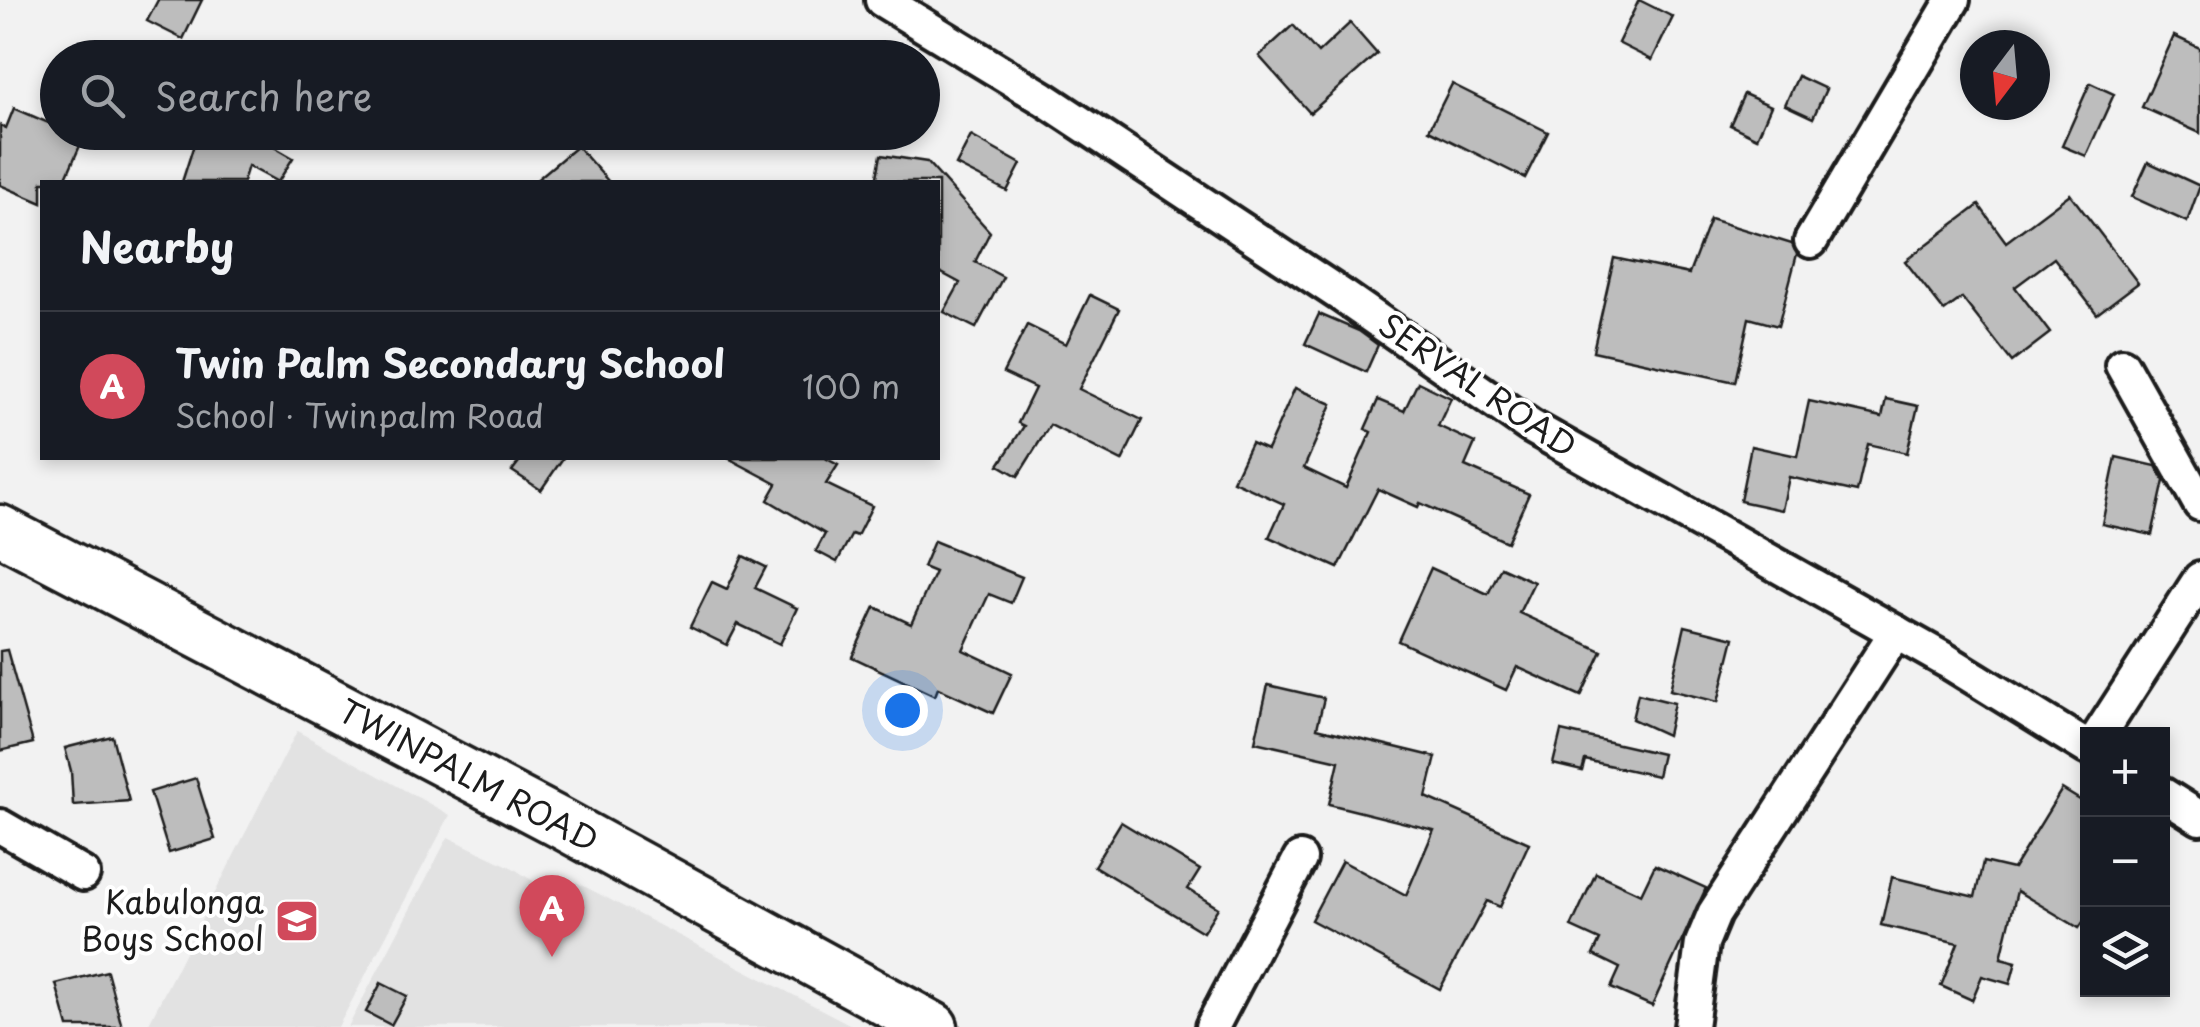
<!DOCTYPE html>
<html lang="en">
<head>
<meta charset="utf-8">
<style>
  :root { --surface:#171b24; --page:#242831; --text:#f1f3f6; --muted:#9ea1a6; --line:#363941; --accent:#d1495b }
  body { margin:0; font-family:"Playpen Sans",sans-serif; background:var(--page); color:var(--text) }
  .controls { position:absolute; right:30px; bottom:30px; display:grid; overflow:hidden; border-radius:0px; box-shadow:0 5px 15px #0003 }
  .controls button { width:90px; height:90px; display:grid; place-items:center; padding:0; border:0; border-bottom:2px solid var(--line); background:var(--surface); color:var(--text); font:50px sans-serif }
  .compass { position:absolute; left:1960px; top:30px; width:90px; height:90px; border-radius:50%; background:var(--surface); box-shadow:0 5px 15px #0003; rotate:196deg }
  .you { position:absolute; left:902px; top:710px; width:35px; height:35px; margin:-25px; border:8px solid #fff; border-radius:50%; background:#1a73e8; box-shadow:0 0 0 15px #1a73e833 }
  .badge { display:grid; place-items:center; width:65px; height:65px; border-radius:50%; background:var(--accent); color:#fff; font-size:32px; font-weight:700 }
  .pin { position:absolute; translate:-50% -82px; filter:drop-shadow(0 2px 5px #0008) }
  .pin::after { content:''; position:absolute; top:52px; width:35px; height:30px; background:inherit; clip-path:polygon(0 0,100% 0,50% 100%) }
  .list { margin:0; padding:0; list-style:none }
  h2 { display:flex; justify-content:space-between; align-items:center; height:130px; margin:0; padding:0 40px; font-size:42px }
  h2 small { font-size:32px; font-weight:400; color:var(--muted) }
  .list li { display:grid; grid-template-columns:65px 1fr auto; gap:30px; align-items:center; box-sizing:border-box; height:150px; padding:0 40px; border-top:2px solid var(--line) }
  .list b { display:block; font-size:38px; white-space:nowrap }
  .list p { margin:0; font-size:32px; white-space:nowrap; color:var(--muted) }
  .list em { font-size:32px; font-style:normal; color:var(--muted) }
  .icon { flex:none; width:55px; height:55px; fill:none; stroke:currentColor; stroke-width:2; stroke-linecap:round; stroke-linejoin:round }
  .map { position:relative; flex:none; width:2200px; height:1027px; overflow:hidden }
  .search { position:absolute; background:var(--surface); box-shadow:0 5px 15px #0003; left:40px; top:40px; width:900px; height:110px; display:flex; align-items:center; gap:25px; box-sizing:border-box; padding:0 35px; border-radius:55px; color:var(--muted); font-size:38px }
  .panel { position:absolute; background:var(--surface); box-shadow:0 5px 15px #0003; left:40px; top:180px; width:900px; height:280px; border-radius:0px }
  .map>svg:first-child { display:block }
  .built { fill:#e2e2e2 }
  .building { fill:#bdbdbd; stroke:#1c1c1c; stroke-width:2.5 }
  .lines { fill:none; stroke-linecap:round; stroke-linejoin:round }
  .minor-casing { stroke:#1c1c1c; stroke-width:40 }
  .secondary-casing { stroke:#1c1c1c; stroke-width:55 }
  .minor { stroke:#fff; stroke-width:32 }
  .secondary { stroke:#fff; stroke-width:48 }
  .labels { text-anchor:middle; stroke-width:8; stroke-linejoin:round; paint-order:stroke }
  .street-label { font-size:32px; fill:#1c1c1c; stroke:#fff }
  .poi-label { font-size:32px; fill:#1c1c1c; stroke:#fff; text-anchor:end }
</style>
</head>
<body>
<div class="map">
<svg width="2200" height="1027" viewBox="0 0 2200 1027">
  <rect width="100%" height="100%" fill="#f2f2f2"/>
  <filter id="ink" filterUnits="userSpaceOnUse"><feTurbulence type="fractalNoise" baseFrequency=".01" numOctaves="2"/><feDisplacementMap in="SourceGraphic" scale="20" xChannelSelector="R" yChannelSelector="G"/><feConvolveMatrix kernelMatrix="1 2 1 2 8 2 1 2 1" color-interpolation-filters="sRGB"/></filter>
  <g filter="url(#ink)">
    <g class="built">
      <polygon points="297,731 450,815 338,1027 147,1027"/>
      <polygon points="448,837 513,868 542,887 576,882 855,1027 348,1027"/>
    </g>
    <g class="building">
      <polygon points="158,0 202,0 183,39 147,21"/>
      <polygon points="1639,0 1673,17 1652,60 1618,43"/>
      <polygon points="1350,23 1377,54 1310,113 1259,56 1293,25 1318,53"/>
      <polygon points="2174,36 2200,48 2200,133 2142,107"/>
      <polygon points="1798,76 1826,89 1813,118 1785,105"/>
      <polygon points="2090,83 2114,94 2086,156 2062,146"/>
      <polygon points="1452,84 1548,132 1525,178 1429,130"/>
      <polygon points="1744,94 1771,106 1757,138 1730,125"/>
      <polygon points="14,108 58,127 58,132 86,132 64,182 42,182 42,203 0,185 0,125 6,128"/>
      <polygon points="198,132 248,132 293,158 278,182 248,166 243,182 182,182"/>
      <polygon points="971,136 1021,164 1007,191 956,165"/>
      <polygon points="577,146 609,182 534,182"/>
      <polygon points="881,155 927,162 990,232 975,262 1003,277 976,328 944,312 960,283 938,271 938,182 876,182"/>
      <polygon points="2148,162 2200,186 2187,222 2132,197"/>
      <polygon points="2070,194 2138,283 2097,314 2054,258 2015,287 2050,333 2012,362 1962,298 1944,311 1905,261 1979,205 2006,242"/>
      <polygon points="1710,219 1792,244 1797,254 1778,326 1749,318 1735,382 1593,351 1614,258 1689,274"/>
      <polygon points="1090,295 1119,309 1079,389 1142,420 1122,461 1050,425 1018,476 999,465 1024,426 1018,423 1035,388 1003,373 1027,325 1066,344"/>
      <polygon points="1319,314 1359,331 1378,345 1366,372 1305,344"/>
      <polygon points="1418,382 1451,398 1438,426 1475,443 1465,466 1529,494 1507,542 1420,503 1418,507 1378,489 1338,568 1269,537 1284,504 1233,481 1251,443 1267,450 1295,388 1332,404 1304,468 1346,488 1371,432 1365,429 1378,400 1404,411"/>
      <polygon points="1886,399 1918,406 1907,453 1868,444 1857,492 1789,477 1782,510 1740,501 1751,446 1797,456 1809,401 1882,417"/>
      <polygon points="2116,457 2156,466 2164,481 2152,535 2102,524"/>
      <polygon points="522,458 563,458 541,490 512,471"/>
      <polygon points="728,458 825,458 838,465 826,484 872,506 857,536 852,534 837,562 816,551 825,534 768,500 777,484"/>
      <polygon points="934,541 1022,577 1011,603 989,594 963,650 1012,673 993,713 938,688 935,696 852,657 875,607 911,624 935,572 923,567"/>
      <polygon points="743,556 766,567 755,588 797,608 780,644 738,624 727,645 690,627 712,582 727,589"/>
      <polygon points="1501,567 1534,582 1519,613 1602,651 1581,696 1517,667 1506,690 1398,641 1431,568 1488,594"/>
      <polygon points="1685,626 1734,638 1718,702 1670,690"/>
      <polygon points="7,650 33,743 0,751 0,651"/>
      <polygon points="1268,685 1324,698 1317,728 1436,757 1426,797 1529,843 1500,907 1487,901 1440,989 1311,920 1342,861 1406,895 1434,830 1329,804 1339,761 1255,742"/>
      <polygon points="1638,694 1674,703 1667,735 1632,719"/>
      <polygon points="1561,731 1662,754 1657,776 1585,760 1582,771 1553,764"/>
      <polygon points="112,736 129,801 73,805 71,771 65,748"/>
      <polygon points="196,778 215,839 169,853 150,792"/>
      <polygon points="2062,789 2088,805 2088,915 2079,928 2017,891 2001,958 2016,962 2010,984 1982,976 1972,1000 1941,986 1958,943 1881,925 1892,877 1975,897 1983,862 2013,869"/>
      <polygon points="1121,822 1200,870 1188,889 1218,908 1203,932 1094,866"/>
      <polygon points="1655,865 1706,888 1652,1006 1611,988 1620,968 1593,955 1600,940 1571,927 1596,873 1641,894"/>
      <polygon points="107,971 122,1027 68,1027 56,984"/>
      <polygon points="381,983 407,996 391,1025 366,1012"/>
    </g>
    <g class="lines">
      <defs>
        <g id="minor">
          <polyline points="882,0 1043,98 1344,297 1530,426 1947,661 2088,748"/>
          <polyline points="1811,241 1953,0"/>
          <polyline points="2122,365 2200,504"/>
          <polyline points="2100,734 2200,579"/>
          <polyline points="2162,794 2200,818"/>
          <polyline points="0,826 83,874"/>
          <polyline points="1212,1027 1300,859"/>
          <polyline points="1691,1027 1702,943 1714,914 1896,632"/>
        </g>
        <polyline id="secondary" points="0,530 560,823 933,1027"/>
      </defs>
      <use href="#minor" class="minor-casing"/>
      <use href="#secondary" class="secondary-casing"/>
      <use href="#minor" class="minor"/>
      <use href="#secondary" class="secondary"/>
    </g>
  </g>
  <defs>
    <symbol id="school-square" viewBox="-11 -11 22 22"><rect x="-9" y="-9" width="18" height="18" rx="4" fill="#d1495b" stroke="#fff"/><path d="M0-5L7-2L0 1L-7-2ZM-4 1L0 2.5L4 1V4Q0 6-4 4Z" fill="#fff"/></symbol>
  </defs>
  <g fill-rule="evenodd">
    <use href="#school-square" x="272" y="896" width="50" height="50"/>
  </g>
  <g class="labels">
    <g class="street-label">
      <text transform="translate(1477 386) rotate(34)" y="11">SERVAL ROAD</text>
      <text transform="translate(468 776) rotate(28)" y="11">TWINPALM ROAD</text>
    </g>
    <g class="poi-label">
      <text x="264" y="914">Kabulonga<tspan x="264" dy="37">Boys School</tspan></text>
    </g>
  </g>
</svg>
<div class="controls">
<button>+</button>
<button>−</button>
<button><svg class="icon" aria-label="layers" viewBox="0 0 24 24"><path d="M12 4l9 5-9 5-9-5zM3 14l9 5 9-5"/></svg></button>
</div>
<svg class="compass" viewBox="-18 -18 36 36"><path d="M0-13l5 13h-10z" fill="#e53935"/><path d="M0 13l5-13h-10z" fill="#9ea1a6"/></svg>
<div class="you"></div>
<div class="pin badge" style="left:552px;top:957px">A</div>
<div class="search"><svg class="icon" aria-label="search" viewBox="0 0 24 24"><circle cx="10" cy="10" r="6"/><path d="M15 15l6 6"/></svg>Search here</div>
<section class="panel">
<h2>Nearby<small></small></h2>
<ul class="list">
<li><span class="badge">A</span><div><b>Twin Palm Secondary School</b><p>School · Twinpalm Road</p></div><em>100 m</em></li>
</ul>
</section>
</div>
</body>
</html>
